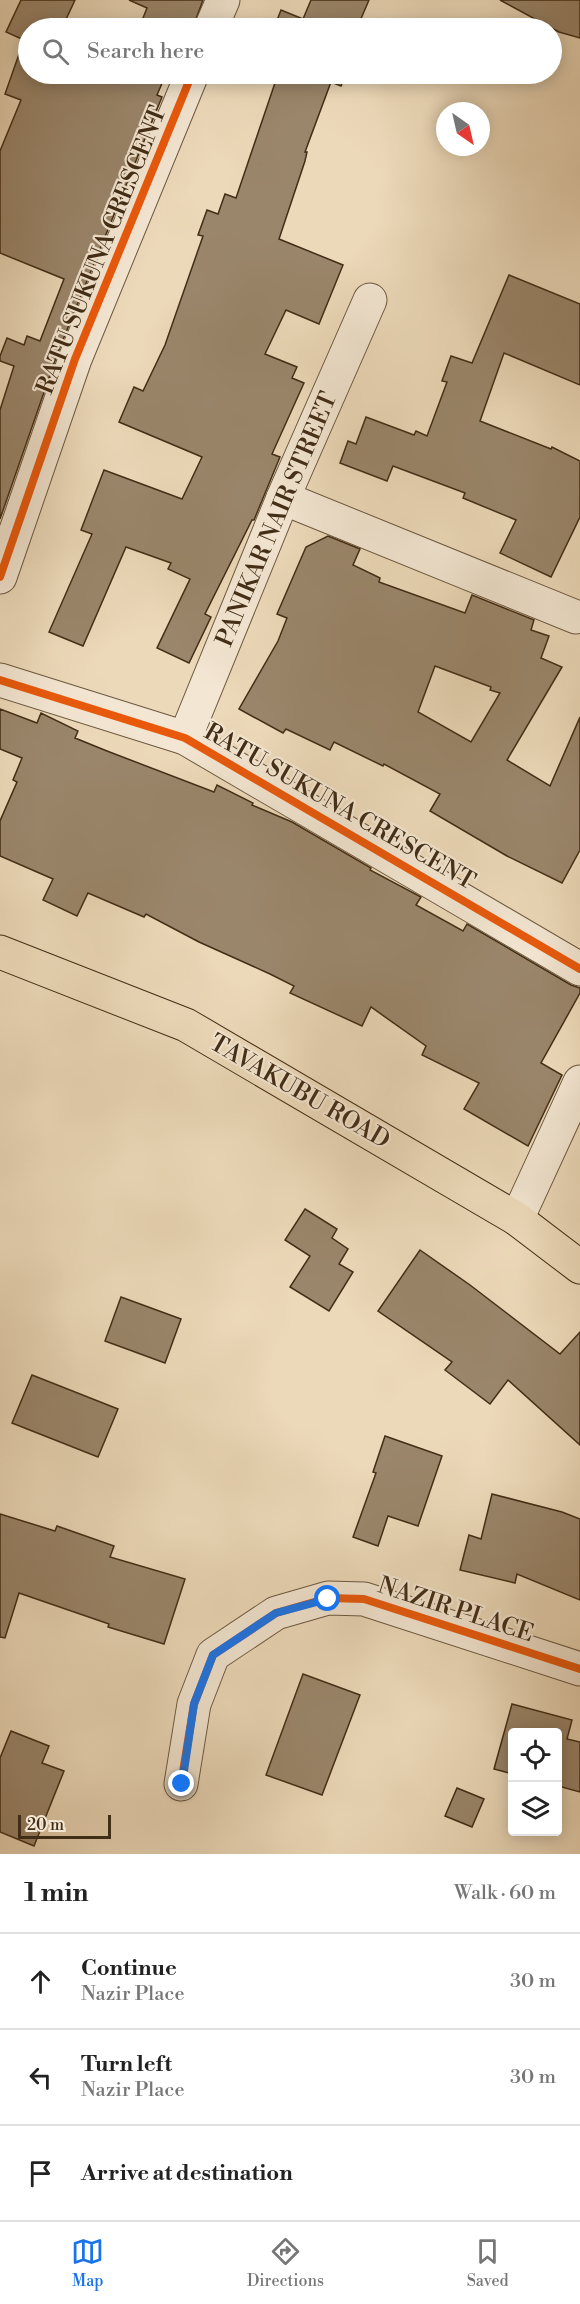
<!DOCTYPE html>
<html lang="en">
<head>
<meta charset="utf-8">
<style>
  :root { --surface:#fff; --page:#f2f2f2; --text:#222; --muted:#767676; --line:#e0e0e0; --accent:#1a73e8 }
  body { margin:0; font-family:"Libre Bodoni",serif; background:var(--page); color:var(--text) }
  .controls { position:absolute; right:18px; bottom:18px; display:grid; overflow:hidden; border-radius:6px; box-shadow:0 3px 15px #0003 }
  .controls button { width:54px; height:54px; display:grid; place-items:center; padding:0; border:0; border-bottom:2px solid var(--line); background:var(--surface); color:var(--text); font:30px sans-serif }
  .compass { position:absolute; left:436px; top:102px; width:54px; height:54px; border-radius:50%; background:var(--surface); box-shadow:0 3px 15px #0003; rotate:146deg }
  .scale { position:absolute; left:18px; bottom:15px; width:93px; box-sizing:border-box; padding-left:6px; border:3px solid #422d16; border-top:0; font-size:16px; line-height:21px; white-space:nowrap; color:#422d16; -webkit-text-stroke:4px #f3e6d2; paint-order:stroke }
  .stop { position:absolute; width:18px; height:18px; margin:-14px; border:4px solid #1a73e8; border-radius:50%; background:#fff }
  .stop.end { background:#1a73e8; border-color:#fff; box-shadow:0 2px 6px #0008 }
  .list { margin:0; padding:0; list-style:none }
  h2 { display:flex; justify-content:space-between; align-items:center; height:78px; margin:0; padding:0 24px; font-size:26px }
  h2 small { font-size:20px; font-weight:400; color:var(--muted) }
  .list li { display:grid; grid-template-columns:39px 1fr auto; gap:18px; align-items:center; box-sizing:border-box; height:96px; padding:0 24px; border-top:2px solid var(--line) }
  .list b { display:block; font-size:22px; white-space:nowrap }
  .list p { margin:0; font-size:20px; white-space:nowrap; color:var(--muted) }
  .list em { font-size:20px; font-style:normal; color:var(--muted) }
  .icon { flex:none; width:33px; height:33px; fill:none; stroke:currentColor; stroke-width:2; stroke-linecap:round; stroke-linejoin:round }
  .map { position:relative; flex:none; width:580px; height:1854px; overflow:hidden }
  .search { position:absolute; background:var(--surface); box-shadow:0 3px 15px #0003; left:18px; right:18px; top:18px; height:66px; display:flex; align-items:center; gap:15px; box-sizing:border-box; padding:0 21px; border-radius:33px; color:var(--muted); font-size:22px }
  .sheet { height:366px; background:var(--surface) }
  nav { display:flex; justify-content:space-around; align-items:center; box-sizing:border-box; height:84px; border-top:2px solid var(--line); background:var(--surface); font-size:16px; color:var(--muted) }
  nav a { display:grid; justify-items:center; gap:3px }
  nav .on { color:var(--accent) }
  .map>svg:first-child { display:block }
  .building { fill:#9a866b; stroke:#422d16; stroke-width:1.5; fill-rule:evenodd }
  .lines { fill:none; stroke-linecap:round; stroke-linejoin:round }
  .minor-casing { stroke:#6c583f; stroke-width:35 }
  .major-casing { stroke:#422d16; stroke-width:35 }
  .minor { stroke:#f3e6d2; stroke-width:33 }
  .major { stroke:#ecd9b9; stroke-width:33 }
  .cycleway-casing { stroke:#f3e6d2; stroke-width:11 }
  .cycleway { stroke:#e8590c; stroke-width:8 }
  .route { stroke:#1a73e8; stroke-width:8 }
  .labels { text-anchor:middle; stroke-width:4.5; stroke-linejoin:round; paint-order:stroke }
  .street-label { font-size:24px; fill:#422d16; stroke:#f3e6d2 }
</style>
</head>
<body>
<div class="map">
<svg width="580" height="1854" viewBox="0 0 580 1854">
  <rect width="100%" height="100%" fill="#ecd9b9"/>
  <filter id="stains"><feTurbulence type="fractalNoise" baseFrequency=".00333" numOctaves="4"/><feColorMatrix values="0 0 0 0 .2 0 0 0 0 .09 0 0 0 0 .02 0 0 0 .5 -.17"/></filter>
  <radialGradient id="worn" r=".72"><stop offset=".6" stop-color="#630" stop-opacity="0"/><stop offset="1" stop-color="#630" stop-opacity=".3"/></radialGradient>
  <g class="building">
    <polygon points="21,0 75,0 62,28 28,28 28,74 166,74 157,95 162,97 58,352 0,519 0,410 14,366 0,361 0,356 7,338 24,345 27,336 40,341 64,279 0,253 0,151 21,100 5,94 24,40 6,32"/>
    <polygon points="129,0 203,0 193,27 184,24 183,28 139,28 147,8"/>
    <polygon points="311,0 369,0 357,28 274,28 281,10 303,19"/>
    <polygon points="500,0 580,0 580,38 559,32"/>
    <polygon points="278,74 346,74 341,86 331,82 305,152 307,152 305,161 279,239 343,265 319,324 286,310 265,354 297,367 292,378 304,383 272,454 280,457 254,520 252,520 205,614 211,617 189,663 157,648 190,579 168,569 171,563 126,547 83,646 49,632 92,534 81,530 104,470 182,499 202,457 119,422 134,387 143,391 165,345 203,236 198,235 207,210 218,214 225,194 236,198"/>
    <polygon points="509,275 580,304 580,385 504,353 480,421 551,449 552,447 580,461 580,517 551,577 500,553 516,520 463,498 465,493 393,466 387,481 340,463 348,441 356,444 366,417 414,435 416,431 427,436 447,382 442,381 451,356 472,363"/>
    <path d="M328 536 360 549 353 565 380 578 379 582 465 613 472 595 534 620 531 630 549 636 541 658 562 667 507 760 550 786 580 717V850L562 883 507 856 430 811 440 794 384 764 383 766 334 742 330 750 286 729 283 733 239 709 278 641 287 618 277 614 306 547ZM435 666 491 687 490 690 500 693 471 742 418 712Z"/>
    <polygon points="0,709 37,723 41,713 78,731 75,738 107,751 214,792 217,785 253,803 252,805 292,822 371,868 370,870 421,897 416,905 463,931 467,924 571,985 580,988 580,993 541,1063 562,1075 528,1146 464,1109 479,1083 422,1055 426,1046 371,1007 362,1026 290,993 294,986 270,974 199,942 146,914 144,917 88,893 77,916 43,900 53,879 0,856 0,821 17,782 13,780 22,758 0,749"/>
    <polygon points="305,1209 337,1229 332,1238 348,1249 339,1264 353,1272 329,1311 290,1287 310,1256 285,1240"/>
    <polygon points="420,1250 470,1285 560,1354 580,1332 580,1445 508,1380 490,1404 445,1370 452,1362 378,1311"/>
    <polygon points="121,1297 181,1319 165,1363 105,1341"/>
    <polygon points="32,1375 118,1409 98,1457 12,1423"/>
    <polygon points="385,1436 442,1456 418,1526 388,1516 378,1546 353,1537 376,1473 373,1472"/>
    <polygon points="492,1494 562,1512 580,1519 580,1600 517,1574 515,1583 460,1570 469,1535 481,1539"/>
    <polygon points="0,1514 55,1531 57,1526 114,1546 110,1557 185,1579 164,1644 108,1627 109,1624 19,1593 5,1638 0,1637"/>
    <polygon points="303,1674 360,1695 322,1795 266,1775"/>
    <polygon points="512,1704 572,1720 567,1739 580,1742 580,1792 558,1786 558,1732 513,1732 513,1774 494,1769"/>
    <polygon points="11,1731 49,1746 42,1763 64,1771 34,1846 0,1832 0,1758"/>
    <polygon points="457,1788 484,1799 472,1827 445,1816"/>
  </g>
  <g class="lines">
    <defs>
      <g id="minor">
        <polyline points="211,28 223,0"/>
        <polyline points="283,498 576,617"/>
        <polyline points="0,577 75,359 192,74"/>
        <polyline points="0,680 185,738 580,969"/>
        <polyline points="185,738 283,498 370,300"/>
        <polyline points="517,1219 580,1082"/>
        <polyline points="181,1784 194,1704 213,1655 276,1613 328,1598 364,1599 580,1669"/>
      </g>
      <polyline id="major" points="0,952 186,1025 517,1219 580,1267"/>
    </defs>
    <use href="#minor" class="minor-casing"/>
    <use href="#major" class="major-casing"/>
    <use href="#minor" class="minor"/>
    <use href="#major" class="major"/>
    <defs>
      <g id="cycleway">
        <polyline points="0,577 75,359 192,74"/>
        <polyline points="0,680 185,738 580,969"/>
        <polyline points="181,1784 194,1704 213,1655 276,1613 328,1598 364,1599 580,1669"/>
      </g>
    </defs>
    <use href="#cycleway" class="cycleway-casing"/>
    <use href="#cycleway" class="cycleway"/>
  </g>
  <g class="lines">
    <polyline class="route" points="182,1784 194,1704 213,1655 276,1613 328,1599"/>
  </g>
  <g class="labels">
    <g class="street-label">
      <text transform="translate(101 250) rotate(-68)" y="8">RATU SUKUNA CRESCENT</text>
      <text transform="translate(276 519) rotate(-67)" y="8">PANIKAR NAIR STREET</text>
      <text transform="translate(340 806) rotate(30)" y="8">RATU SUKUNA CRESCENT</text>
      <text transform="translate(300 1091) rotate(30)" y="8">TAVAKUBU ROAD</text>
      <text transform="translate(456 1609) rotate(18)" y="8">NAZIR PLACE</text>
    </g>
  </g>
  <rect width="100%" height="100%" filter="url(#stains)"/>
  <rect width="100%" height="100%" fill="url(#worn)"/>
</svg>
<div class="controls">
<button><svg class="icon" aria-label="locate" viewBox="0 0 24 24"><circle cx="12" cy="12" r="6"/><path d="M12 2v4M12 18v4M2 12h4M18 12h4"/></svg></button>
<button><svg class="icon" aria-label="layers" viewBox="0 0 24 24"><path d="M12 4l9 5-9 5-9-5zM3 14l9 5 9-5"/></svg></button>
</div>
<svg class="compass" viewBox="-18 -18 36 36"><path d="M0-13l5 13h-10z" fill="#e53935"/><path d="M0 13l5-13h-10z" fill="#767676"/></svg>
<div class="scale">20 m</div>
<div class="stop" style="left:328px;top:1599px"></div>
<div class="stop end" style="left:182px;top:1784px"></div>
<div class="search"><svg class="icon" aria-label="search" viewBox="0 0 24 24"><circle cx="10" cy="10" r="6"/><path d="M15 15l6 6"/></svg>Search here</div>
</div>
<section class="sheet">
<h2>1 min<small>Walk · 60 m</small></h2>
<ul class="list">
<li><svg class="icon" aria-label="ahead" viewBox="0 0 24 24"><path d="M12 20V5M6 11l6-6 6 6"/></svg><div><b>Continue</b><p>Nazir Place</p></div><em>30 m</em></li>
<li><svg class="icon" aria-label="left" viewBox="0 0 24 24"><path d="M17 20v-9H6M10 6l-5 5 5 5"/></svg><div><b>Turn left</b><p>Nazir Place</p></div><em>30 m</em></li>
<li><svg class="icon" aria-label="arrive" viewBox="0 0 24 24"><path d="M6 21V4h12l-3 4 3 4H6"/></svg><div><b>Arrive at destination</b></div></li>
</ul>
</section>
<nav>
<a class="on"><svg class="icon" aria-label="map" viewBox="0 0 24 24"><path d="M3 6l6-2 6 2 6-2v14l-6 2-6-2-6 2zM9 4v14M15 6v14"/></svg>Map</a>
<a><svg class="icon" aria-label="directions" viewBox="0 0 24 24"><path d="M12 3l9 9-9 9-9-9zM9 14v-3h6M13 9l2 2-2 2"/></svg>Directions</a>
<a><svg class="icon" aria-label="saved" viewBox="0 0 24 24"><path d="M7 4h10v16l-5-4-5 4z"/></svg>Saved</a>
</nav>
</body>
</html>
